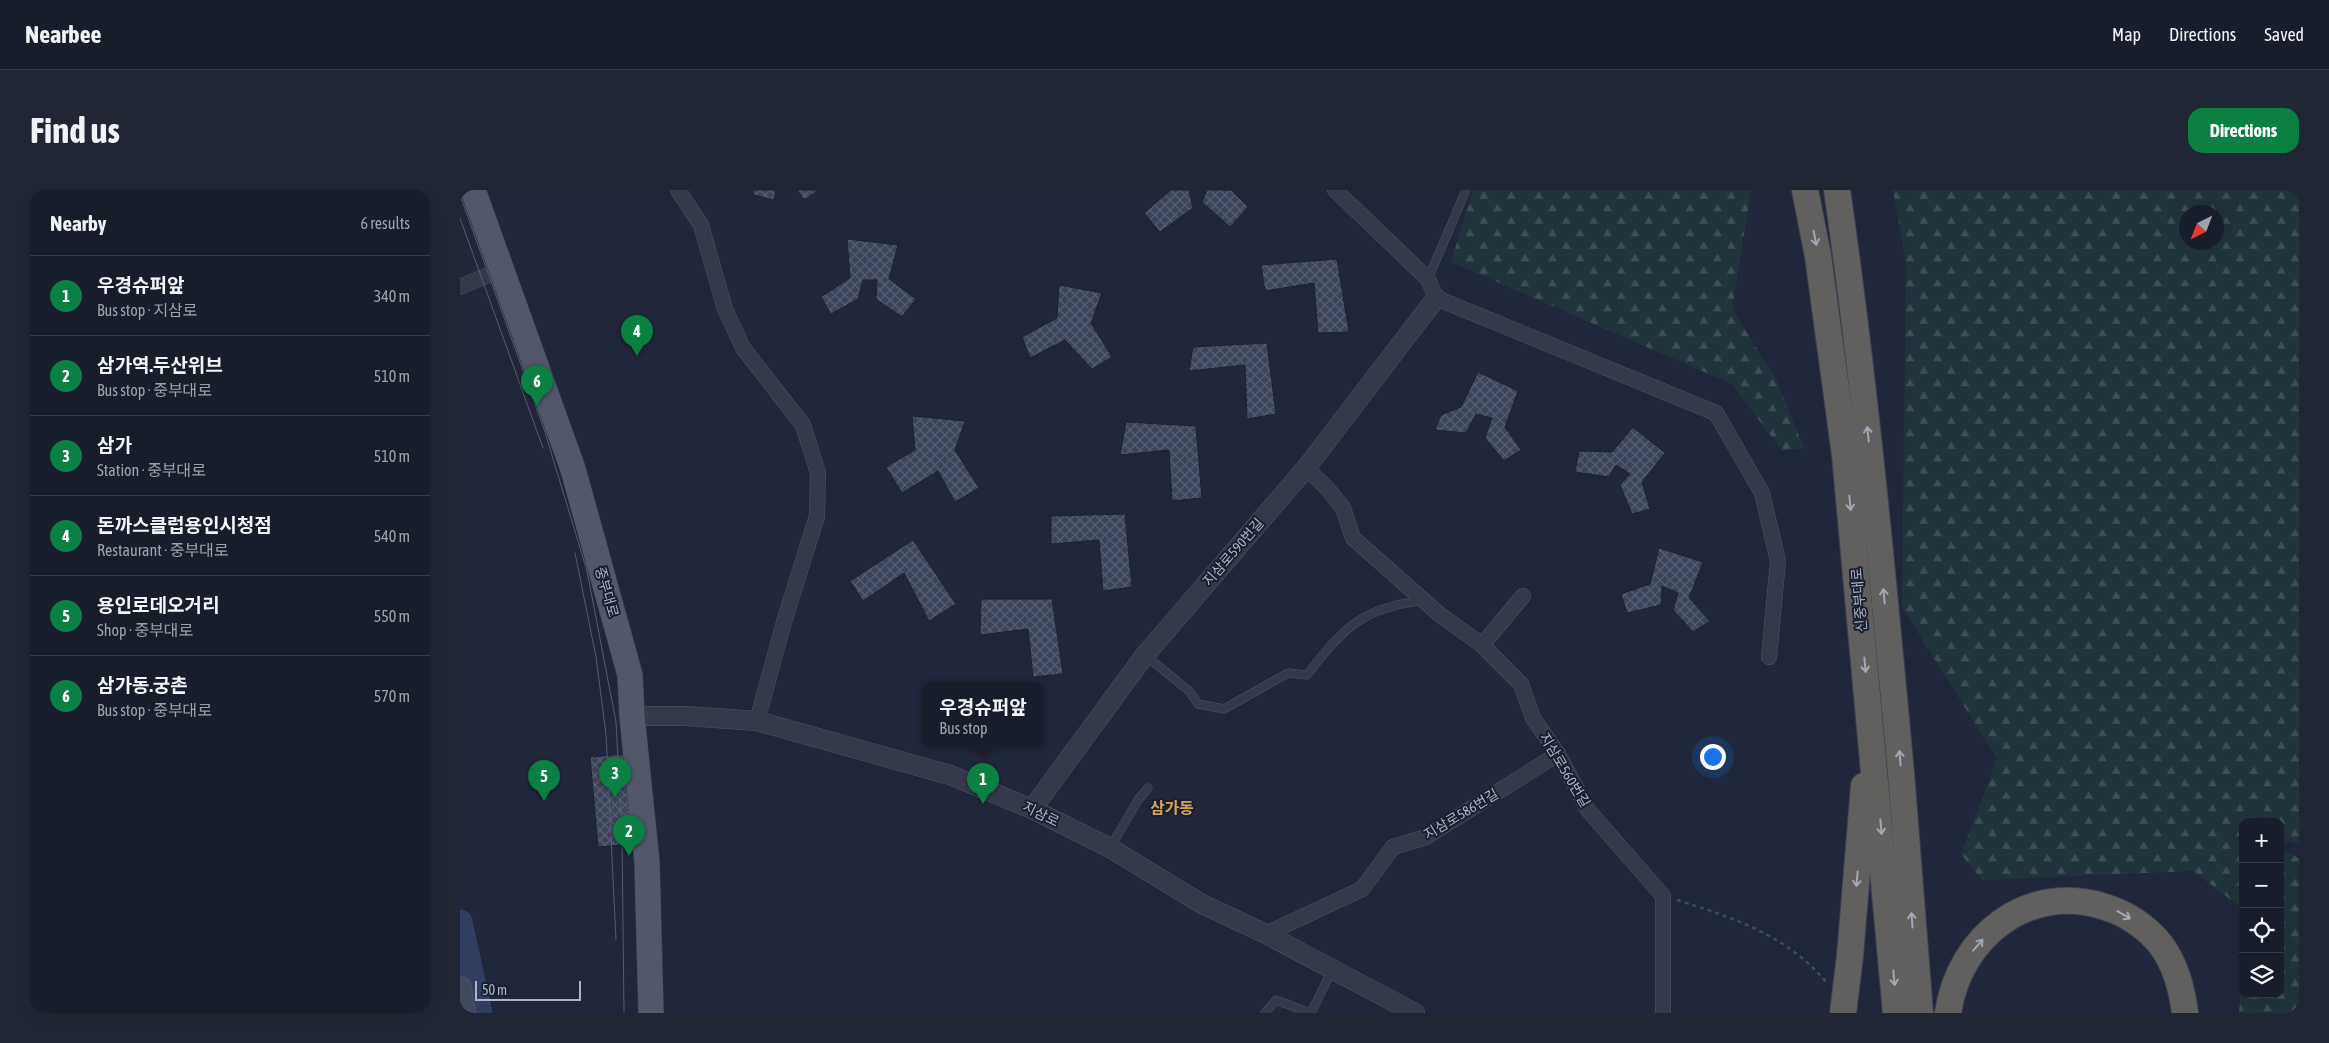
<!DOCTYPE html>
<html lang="en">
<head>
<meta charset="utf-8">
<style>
  :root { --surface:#181d2c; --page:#212634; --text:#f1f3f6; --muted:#9fa2a9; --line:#363b48; --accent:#0b8043 }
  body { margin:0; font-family:"Asap Condensed","Noto Sans KR",sans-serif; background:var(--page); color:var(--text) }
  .controls { position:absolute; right:15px; bottom:15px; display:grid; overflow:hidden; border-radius:10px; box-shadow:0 5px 20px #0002 }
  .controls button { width:45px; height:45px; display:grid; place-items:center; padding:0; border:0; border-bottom:1px solid var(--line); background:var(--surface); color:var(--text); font:25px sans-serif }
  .compass { position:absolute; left:1719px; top:15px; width:45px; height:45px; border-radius:50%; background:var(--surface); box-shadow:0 5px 20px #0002; rotate:222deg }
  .scale { position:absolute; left:15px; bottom:12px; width:106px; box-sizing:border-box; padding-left:5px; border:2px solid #afb4c7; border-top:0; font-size:14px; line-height:18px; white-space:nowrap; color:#afb4c7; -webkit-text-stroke:4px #191f2f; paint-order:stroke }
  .you { position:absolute; left:1252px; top:566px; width:18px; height:18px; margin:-12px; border:4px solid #fff; border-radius:50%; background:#1a73e8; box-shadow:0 0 0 8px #1a73e833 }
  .badge { display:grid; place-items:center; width:32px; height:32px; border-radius:50%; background:var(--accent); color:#fff; font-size:16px; font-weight:700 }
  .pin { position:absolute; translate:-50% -41px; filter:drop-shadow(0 1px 2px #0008) }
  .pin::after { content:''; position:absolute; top:26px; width:18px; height:15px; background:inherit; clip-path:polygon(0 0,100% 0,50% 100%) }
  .popup { position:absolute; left:462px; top:492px; width:122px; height:65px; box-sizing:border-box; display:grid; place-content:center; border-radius:10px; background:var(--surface); filter:drop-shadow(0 1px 4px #0005); font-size:16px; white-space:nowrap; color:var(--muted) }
  .popup b { font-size:19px; color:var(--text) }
  .popup::after { content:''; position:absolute; left:50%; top:100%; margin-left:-10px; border:10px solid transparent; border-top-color:var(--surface) }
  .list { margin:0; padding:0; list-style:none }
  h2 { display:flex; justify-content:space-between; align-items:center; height:65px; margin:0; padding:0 20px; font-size:21px }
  h2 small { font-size:16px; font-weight:400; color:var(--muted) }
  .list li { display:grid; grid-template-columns:32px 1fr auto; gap:15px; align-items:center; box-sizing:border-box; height:80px; padding:0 20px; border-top:1px solid var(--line) }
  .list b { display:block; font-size:19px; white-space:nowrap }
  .list p { margin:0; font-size:16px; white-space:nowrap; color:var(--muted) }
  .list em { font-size:16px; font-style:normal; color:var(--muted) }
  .icon { flex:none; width:28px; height:28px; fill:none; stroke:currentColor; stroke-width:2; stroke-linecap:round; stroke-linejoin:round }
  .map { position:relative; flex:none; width:1839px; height:823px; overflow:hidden; border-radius:15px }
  header { display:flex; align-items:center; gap:30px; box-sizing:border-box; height:70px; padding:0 25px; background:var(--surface); border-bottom:1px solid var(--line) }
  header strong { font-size:24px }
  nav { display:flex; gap:28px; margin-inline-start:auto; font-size:18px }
  .intro { display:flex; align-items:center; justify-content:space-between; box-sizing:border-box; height:120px; padding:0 30px }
  h1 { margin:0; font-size:35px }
  .button { padding:12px 22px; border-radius:15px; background:var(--accent); color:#fff; font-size:18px; font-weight:700 }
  main { display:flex; gap:30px; padding:0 30px }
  aside { flex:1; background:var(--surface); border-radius:15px; box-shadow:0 5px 20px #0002 }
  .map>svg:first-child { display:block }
  .forest { fill:url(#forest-firs); fill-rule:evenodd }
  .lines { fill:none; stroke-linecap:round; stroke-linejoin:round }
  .river { stroke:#323e60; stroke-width:25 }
  .building { fill:url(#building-cross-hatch); stroke:#1b2131 }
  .service-casing { stroke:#4f5465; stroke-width:9 }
  .minor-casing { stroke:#4f5465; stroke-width:16 }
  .tertiary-casing { stroke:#4f5465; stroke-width:20 }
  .secondary-casing { stroke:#4f5465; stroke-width:24 }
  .primary-casing { stroke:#3d4354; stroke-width:26 }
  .trunk-casing { stroke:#3c4152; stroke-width:28 }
  .path { stroke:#3d5055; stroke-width:2.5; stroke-dasharray:4 4; stroke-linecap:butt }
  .service { stroke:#343a4a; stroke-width:8 }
  .minor { stroke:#343a4a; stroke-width:15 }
  .tertiary { stroke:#343a4a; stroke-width:19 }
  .secondary { stroke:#42485d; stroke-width:22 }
  .primary { stroke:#52586a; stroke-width:25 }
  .trunk { stroke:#62605e; stroke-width:26 }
  .tram { stroke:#565d71; stroke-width:1 }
  .trunk-bridge-casing { stroke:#3c4152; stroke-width:28; stroke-linecap:butt }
  .trunk-bridge { stroke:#62605e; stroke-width:26 }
  .oneway { stroke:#a3a7b7 }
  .labels { text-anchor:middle; stroke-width:4; stroke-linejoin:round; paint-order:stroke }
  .street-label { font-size:14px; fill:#afb4c7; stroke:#191f2f }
  .quarter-label { font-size:16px; font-weight:bold; fill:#d7a359; stroke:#191f2f }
</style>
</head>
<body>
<header>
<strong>Nearbee</strong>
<nav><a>Map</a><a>Directions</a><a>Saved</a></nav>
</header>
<div class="intro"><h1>Find us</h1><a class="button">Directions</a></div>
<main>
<aside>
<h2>Nearby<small>6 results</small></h2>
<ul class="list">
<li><span class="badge">1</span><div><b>우경슈퍼앞</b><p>Bus stop · 지삼로</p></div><em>340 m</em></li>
<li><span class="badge">2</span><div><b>삼가역.두산위브</b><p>Bus stop · 중부대로</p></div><em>510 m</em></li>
<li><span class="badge">3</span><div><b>삼가</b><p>Station · 중부대로</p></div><em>510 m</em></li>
<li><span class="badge">4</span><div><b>돈까스클럽용인시청점</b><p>Restaurant · 중부대로</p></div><em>540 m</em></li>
<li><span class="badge">5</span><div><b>용인로데오거리</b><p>Shop · 중부대로</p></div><em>550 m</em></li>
<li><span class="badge">6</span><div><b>삼가동.궁촌</b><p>Bus stop · 중부대로</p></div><em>570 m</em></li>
</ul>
</aside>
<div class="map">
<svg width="1839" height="823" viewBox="0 0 1839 823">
  <defs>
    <pattern id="forest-firs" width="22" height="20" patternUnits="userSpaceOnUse" patternTransform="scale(1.25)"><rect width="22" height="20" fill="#22343b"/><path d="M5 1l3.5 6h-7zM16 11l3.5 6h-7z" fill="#404f56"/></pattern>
    <pattern id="building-cross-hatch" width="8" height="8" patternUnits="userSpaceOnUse" patternTransform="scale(1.25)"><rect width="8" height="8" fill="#3c445a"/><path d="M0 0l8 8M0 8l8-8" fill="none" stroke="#565d70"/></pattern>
  </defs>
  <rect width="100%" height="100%" fill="#20273a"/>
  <g class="forest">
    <polygon points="1013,0 1291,0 1272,119 1316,189 1344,258 1322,261 1272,194 991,72"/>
    <path d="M1433 0H1839V654L1820 650V632H1783V719L1733 681 1522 690 1501 664 1537 569 1442 417 1446 73ZM1756 22V52H1726V22Z"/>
    <polygon points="1820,659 1839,668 1839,823 1779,823 1783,777 1783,804 1820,804"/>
  </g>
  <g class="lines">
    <polyline class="river" points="0,732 20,823"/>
  </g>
  <g class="building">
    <polygon points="292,0 316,0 314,10 294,5"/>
    <polygon points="337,0 359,0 344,10"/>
    <polygon points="711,0 729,0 733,18 700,42 684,23"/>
    <polygon points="747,0 771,0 788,17 770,37 742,12"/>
    <polygon points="387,49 438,55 429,89 456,109 442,127 416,109 417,90 403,90 398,109 371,124 361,107 390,88"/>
    <polygon points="877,69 889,142 858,143 854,93 805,101 801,75"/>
    <polygon points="599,95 642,103 631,133 652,167 632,179 605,150 570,168 562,147 597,128"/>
    <polygon points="807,153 816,224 787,229 785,175 729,181 733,157"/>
    <polygon points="1018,182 1058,201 1045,237 1061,260 1044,271 1025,248 1032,228 1016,224 1006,243 975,240 981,225 1001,217"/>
    <polygon points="452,226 505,231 495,260 519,298 495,312 478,281 442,303 426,277 455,260"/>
    <polygon points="666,232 736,236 742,308 712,311 709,260 660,265"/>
    <polygon points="1173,237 1205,263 1182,292 1190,319 1172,324 1160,295 1170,284 1156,275 1149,287 1115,282 1119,261 1152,262"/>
    <polygon points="665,324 672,397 643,401 639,350 591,354 591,326"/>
    <polygon points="453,350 496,414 469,431 444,383 403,411 390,391"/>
    <polygon points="1199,358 1243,372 1229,408 1250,431 1233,442 1213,420 1218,403 1202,396 1201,415 1167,423 1161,404 1190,394"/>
    <polygon points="521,409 592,409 603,484 573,487 568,439 520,445"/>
    <polygon points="177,563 185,653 138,657 130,567"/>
  </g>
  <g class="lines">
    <defs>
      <g id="service">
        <polyline points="968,89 1006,0"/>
        <path d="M685 465 729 501 738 514 764 519 828 483 847 485C881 440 904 416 963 411"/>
        <polyline points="650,658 678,610 688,598"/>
        <polyline points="805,823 816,810 850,823"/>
        <polyline points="851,823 872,780"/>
      </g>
      <g id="minor">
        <polyline points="218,0 241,35 265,119 283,158 343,235 358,283 357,326 324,432 297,531"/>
        <polyline points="875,0 968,89 976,108 1256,223 1302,303 1318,371 1309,467"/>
        <polyline points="0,97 40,80"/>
        <polyline points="846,278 867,298 883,318 893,348 979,424 1022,455"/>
        <polyline points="1063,406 1022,455 1061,494 1073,528 1098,564 1128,620 1203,706 1203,823"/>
        <polyline points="806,744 902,699 933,657 966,647 1098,564"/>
      </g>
      <g id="tertiary">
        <polyline points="172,526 226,526 297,531 490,585 572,619 650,658 742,714 806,744 955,823"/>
        <polyline points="572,619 685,465 846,278 976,108"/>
      </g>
      <polyline id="secondary" points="0,798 4,823"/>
      <polyline id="primary" points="13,0 113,279 170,485 172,526 187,672 191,823"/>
      <g id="trunk">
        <polyline points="1345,0 1358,66 1385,265 1436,823"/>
        <path d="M1377 0C1405 194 1423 388 1441 583 1448 663 1453 743 1460 823"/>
        <polyline points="1390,766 1404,596"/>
        <path d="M1488 823C1499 746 1569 692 1645 717 1666 723 1688 738 1701 755 1716 775 1722 799 1725 823"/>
      </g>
    </defs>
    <use href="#service" class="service-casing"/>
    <use href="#minor" class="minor-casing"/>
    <use href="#tertiary" class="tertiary-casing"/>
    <use href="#secondary" class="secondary-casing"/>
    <use href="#primary" class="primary-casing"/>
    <use href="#trunk" class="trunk-casing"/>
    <path class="path" d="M1217 710C1274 728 1327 745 1367 793"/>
    <use href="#service" class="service"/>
    <use href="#minor" class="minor"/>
    <use href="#tertiary" class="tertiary"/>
    <use href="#secondary" class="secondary"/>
    <use href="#primary" class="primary"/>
    <use href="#trunk" class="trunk"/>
    <g class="tram">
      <polyline points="0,5 84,239 127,381 156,532 162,645 164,823"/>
      <polyline points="0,28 83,258"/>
      <polyline points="115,363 136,467 146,544 156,750"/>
    </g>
    <defs>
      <polyline id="trunk-bridge" points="1383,823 1390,766"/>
    </defs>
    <use href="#trunk-bridge" class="trunk-bridge-casing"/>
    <use href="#trunk-bridge" class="trunk-bridge"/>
  </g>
  <defs><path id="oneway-shaft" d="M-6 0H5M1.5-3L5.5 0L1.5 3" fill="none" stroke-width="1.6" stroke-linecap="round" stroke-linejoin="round" transform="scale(1.25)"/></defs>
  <g class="oneway">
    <use href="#oneway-shaft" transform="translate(1355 48) rotate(79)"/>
    <use href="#oneway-shaft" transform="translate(1408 244) rotate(-96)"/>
    <use href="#oneway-shaft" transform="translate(1390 313) rotate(85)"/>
    <use href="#oneway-shaft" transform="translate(1424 406) rotate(-95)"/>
    <use href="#oneway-shaft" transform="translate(1405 475) rotate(85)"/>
    <use href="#oneway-shaft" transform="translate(1440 568) rotate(-95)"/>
    <use href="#oneway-shaft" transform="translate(1421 637) rotate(85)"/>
    <use href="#oneway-shaft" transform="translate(1397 689) rotate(95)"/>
    <use href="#oneway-shaft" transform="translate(1664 725) rotate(31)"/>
    <use href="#oneway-shaft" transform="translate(1452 730) rotate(-94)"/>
    <use href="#oneway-shaft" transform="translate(1518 755) rotate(-49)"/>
    <use href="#oneway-shaft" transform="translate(1434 788) rotate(85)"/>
  </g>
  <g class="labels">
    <g class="street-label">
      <text transform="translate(773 362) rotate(-49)" y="5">지삼로590번길</text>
      <text transform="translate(147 402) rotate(74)" y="5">중부대로</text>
      <text transform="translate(1399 410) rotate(-95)" y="5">신중부대로</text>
      <text transform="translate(1105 580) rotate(59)" y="5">지삼로560번길</text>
      <text transform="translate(581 624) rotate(26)" y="5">지삼로</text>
      <text transform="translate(1001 624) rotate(-31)" y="5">지삼로586번길</text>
    </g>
    <g class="quarter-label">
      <text x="712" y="624">삼가동</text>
    </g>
  </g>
</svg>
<div class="controls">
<button>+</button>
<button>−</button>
<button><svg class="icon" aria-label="locate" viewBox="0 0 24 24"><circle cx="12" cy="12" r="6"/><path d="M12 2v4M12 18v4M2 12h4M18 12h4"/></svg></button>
<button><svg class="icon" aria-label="layers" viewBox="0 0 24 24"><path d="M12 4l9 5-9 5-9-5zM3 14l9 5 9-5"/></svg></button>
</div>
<svg class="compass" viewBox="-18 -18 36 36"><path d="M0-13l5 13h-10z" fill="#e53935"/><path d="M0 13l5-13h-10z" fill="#9fa2a9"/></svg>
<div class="scale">50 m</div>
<div class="you"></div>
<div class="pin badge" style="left:523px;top:614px">1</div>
<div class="popup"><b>우경슈퍼앞</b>Bus stop</div>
<div class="pin badge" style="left:169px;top:666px">2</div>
<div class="pin badge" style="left:155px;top:608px">3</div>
<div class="pin badge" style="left:177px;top:166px">4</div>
<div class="pin badge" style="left:84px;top:611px">5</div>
<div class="pin badge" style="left:77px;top:216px">6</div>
</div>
</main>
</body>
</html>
